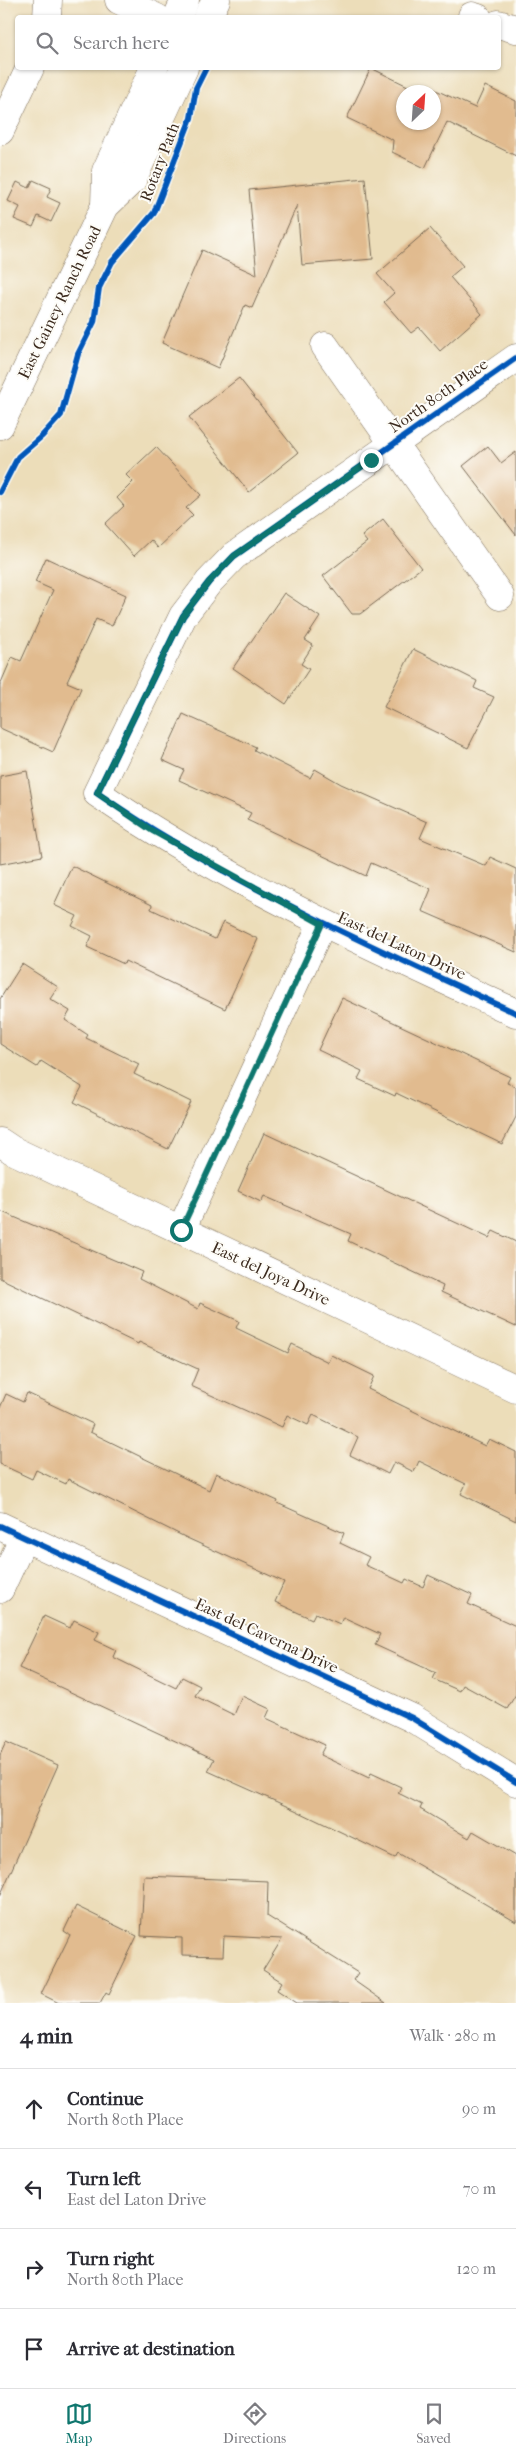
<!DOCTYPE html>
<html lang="en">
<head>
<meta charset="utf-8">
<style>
  :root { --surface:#fff; --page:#f2f2f3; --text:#2b2b33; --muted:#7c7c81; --line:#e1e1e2; --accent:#0f766e }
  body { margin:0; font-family:"IM FELL French Canon",serif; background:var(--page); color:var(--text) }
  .compass { position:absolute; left:396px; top:85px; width:45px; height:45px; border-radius:50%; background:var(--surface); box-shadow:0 1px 4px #0004; rotate:25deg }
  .stop { position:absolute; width:15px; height:15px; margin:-11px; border:4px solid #0f766e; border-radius:50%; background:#fff }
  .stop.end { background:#0f766e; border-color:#fff; box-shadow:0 1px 5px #0008 }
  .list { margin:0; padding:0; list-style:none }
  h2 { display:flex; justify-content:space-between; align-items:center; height:65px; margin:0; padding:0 20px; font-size:21px }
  h2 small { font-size:16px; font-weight:400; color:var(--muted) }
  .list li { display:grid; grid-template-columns:32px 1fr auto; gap:15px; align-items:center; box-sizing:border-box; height:80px; padding:0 20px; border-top:1px solid var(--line) }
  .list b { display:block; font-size:19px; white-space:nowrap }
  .list p { margin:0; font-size:16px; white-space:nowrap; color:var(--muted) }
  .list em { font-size:16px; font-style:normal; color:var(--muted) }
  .icon { flex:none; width:28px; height:28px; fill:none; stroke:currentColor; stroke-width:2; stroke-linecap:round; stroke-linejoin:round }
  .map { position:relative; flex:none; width:516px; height:2003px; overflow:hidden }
  .search { position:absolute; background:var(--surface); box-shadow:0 1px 4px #0004; left:15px; right:15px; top:15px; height:55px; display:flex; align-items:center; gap:12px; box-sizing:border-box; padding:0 18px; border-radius:5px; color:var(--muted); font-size:19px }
  .sheet { height:385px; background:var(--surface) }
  nav { display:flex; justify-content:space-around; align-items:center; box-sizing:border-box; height:70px; border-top:1px solid var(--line); background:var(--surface); font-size:14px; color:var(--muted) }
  nav a { display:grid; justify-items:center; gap:2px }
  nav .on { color:var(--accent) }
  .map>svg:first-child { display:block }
  .building { fill:#e1bb8f }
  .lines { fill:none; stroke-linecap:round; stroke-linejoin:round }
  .minor-casing { stroke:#796954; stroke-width:29 }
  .minor { stroke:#fff; stroke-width:28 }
  .cycleway-casing { stroke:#fdfcf7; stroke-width:9 }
  .cycleway { stroke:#0057b8; stroke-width:6 }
  .route { stroke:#0f766e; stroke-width:6 }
  .labels { text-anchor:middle; stroke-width:4; stroke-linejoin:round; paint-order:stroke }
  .street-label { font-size:16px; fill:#3b2a1e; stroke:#fdfcf7 }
</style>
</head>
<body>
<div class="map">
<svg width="516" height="2003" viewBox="0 0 516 2003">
  <rect width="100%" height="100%" fill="#fdfcf7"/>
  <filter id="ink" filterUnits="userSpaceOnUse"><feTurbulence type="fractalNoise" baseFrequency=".02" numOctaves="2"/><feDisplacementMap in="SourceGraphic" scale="10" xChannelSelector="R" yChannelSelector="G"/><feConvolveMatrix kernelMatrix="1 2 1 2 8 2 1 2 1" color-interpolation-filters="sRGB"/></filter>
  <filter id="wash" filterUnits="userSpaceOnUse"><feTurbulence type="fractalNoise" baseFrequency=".0096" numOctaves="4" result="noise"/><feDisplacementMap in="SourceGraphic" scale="20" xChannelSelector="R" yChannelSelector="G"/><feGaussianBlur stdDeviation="1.12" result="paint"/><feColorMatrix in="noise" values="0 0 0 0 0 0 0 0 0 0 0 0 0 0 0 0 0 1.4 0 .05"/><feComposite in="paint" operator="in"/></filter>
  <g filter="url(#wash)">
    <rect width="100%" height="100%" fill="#ecddb9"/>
    <g id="blocks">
      <g class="building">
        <polygon points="371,68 420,92 404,92 404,122 434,122 434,92 424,92 427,86 475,108 485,86 516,101 516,156 447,122 425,168 392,152 393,140 347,118"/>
        <polygon points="365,178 373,259 302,265 297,205 252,308 245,305 218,368 162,343 202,250 257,275 249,190"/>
        <polygon points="33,180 51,188 47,197 60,203 51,222 38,216 33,227 14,219 20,207 8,201 17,182 29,188"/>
        <polygon points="430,228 463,266 450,277 482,314 440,351 419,327 411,333 384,302 394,293 377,274"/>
        <polygon points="239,378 298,453 249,492 189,417"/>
        <polygon points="488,446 501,463 516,452 516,535 463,466"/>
        <polygon points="156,447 201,495 186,508 193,515 158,548 151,540 134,556 105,524 124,506 117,498 133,482 126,475"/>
        <polygon points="383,519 421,568 360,614 352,614 323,576 367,542 362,536"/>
        <polygon points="46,558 126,595 112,626 96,619 67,682 81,688 53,752 0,728 0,685 12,657 21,661 53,590 35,582"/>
        <polygon points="284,593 320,617 305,640 313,645 301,664 309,669 286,704 233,668"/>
        <polygon points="413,649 477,681 474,688 494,697 468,748 384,707"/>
        <polygon points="183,714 256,747 254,750 310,778 315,769 341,784 427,822 420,838 486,866 490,857 516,869 516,952 422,911 431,889 371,863 366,876 247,820 251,813 179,780 184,770 162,760"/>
        <polygon points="27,771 42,856 0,864 0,776"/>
        <polygon points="72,866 152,905 151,909 215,939 223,922 258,939 225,1009 125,961 124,964 87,947 92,936 72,926 77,916 54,905"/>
        <polygon points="22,964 58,987 50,999 70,1011 65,1020 88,1035 86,1038 139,1064 134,1074 191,1102 168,1149 74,1102 82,1087 41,1061 37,1067 0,1044 0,999"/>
        <polygon points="342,998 510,1077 507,1083 516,1087 516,1117 502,1144 396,1093 395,1096 358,1079 362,1071 318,1050"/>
        <polygon points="264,1133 489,1238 493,1231 516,1242 516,1327 441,1292 443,1286 348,1241 351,1234 264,1196 261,1202 238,1191"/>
        <polygon points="0,1211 142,1272 139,1279 198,1309 200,1303 239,1321 236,1328 288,1353 292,1344 328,1362 331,1355 374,1376 368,1389 485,1446 489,1439 516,1452 516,1521 461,1494 466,1484 419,1461 414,1472 394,1462 388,1474 350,1455 358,1437 313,1415 308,1425 287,1415 282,1427 191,1386 198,1369 139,1342 138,1344 0,1278"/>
        <polygon points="27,1393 93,1424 90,1432 209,1490 216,1473 278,1501 277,1503 344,1533 340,1543 369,1557 365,1565 404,1583 406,1579 423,1587 428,1575 472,1595 468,1604 516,1626 516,1694 507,1709 463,1685 460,1691 433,1679 436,1673 375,1645 380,1634 343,1617 340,1624 315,1613 312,1619 275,1602 284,1582 187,1538 68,1479 66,1484 36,1470 32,1479 0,1464 0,1408 6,1394 23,1402"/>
        <polygon points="44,1616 70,1628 74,1620 99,1632 95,1640 116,1650 113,1657 176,1688 182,1677 200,1686 195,1696 234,1715 242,1696 270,1709 266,1718 325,1745 320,1755 369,1778 371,1773 401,1787 398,1793 422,1805 420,1809 469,1838 473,1831 516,1856 516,1922 398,1853 395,1858 295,1810 208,1771 214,1759 19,1668"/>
        <polygon points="6,1742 58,1765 0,1896 0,1755"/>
        <polygon points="144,1876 268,1881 267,1916 358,1973 353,1980 386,2003 297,2003 277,1990 282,1982 263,1970 282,1939 224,1936 223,1956 182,1955 182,1938 141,1936"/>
        <polygon points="76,1906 137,1936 109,1994 106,1992 100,2003 59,2003 41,1994 70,1935 64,1931"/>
      </g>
    </g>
  </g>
  <g filter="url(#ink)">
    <use href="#blocks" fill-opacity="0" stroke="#796954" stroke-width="1"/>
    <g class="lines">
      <defs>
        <g id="minor">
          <polyline points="119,0 157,18"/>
          <polyline points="472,16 478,18"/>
          <polyline points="47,18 48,0"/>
          <polyline points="177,18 185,0"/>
          <polyline points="207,18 216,0"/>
          <polyline points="498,24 516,29"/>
          <polyline points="0,131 30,68"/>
          <polyline points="105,206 106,171 154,68"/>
          <polyline points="325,346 500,596"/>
          <path d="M516 358 234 556 209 582 183 616 97 793C228 883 373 947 516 1013"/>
          <polyline points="0,425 105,206 132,180 184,68"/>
          <polyline points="0,1142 12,1150 516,1389"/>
          <polyline points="181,1230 322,924"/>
          <polyline points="0,1526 412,1718 516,1782"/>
          <polyline points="0,1589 24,1537"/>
        </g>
      </defs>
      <use href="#minor" class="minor-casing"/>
      <use href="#minor" class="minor"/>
      <defs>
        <g id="cycleway">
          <path d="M516 358 234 556 209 582 183 616 97 793C228 883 373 947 516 1013"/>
          <polyline points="0,492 18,457 42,436 61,415 78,354 94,322 99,288 112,262 154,213 191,118 196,88 206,68"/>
          <polyline points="0,1526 412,1718 516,1782"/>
        </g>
      </defs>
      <use href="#cycleway" class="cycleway-casing"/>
      <use href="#cycleway" class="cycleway"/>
    </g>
  </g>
  <g class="lines" filter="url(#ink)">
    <polyline class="route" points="181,1230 322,924 151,830 97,793 183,616 209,582 234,556 371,460"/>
  </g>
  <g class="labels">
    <g class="street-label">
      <text transform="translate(159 162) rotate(-69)" y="6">Rotary Path</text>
      <text transform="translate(59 302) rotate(-64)" y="6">East Gainey Ranch Road</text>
      <text transform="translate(438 395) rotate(-35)" y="6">North 80th Place</text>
      <text transform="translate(402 945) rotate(25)" y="6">East del Laton Drive</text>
      <text transform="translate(271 1273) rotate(25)" y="6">East del Joya Drive</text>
      <text transform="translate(267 1635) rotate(25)" y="6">East del Caverna Drive</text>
    </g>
  </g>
</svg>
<svg class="compass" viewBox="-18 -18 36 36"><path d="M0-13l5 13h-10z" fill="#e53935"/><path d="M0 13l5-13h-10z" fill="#7c7c81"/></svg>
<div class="stop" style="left:181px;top:1230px"></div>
<div class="stop end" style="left:371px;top:460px"></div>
<div class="search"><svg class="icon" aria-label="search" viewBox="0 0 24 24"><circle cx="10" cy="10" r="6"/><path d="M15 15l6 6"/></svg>Search here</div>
</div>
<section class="sheet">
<h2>4 min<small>Walk · 280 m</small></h2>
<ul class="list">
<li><svg class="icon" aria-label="ahead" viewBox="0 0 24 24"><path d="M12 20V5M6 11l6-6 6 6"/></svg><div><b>Continue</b><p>North 80th Place</p></div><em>90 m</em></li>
<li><svg class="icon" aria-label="left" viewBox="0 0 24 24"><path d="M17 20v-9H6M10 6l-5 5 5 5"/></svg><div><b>Turn left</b><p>East del Laton Drive</p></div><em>70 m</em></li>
<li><svg class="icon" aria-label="right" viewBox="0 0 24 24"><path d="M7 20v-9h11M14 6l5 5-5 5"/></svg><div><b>Turn right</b><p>North 80th Place</p></div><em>120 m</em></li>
<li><svg class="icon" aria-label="arrive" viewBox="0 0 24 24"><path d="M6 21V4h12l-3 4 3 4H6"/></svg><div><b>Arrive at destination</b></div></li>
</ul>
</section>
<nav>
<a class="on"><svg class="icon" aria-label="map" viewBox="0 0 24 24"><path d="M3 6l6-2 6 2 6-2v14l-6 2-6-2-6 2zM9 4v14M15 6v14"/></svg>Map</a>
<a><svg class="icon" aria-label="directions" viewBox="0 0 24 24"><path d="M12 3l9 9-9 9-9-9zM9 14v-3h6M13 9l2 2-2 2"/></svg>Directions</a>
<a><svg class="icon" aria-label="saved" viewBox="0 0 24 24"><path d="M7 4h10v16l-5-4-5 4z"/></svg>Saved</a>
</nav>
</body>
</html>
